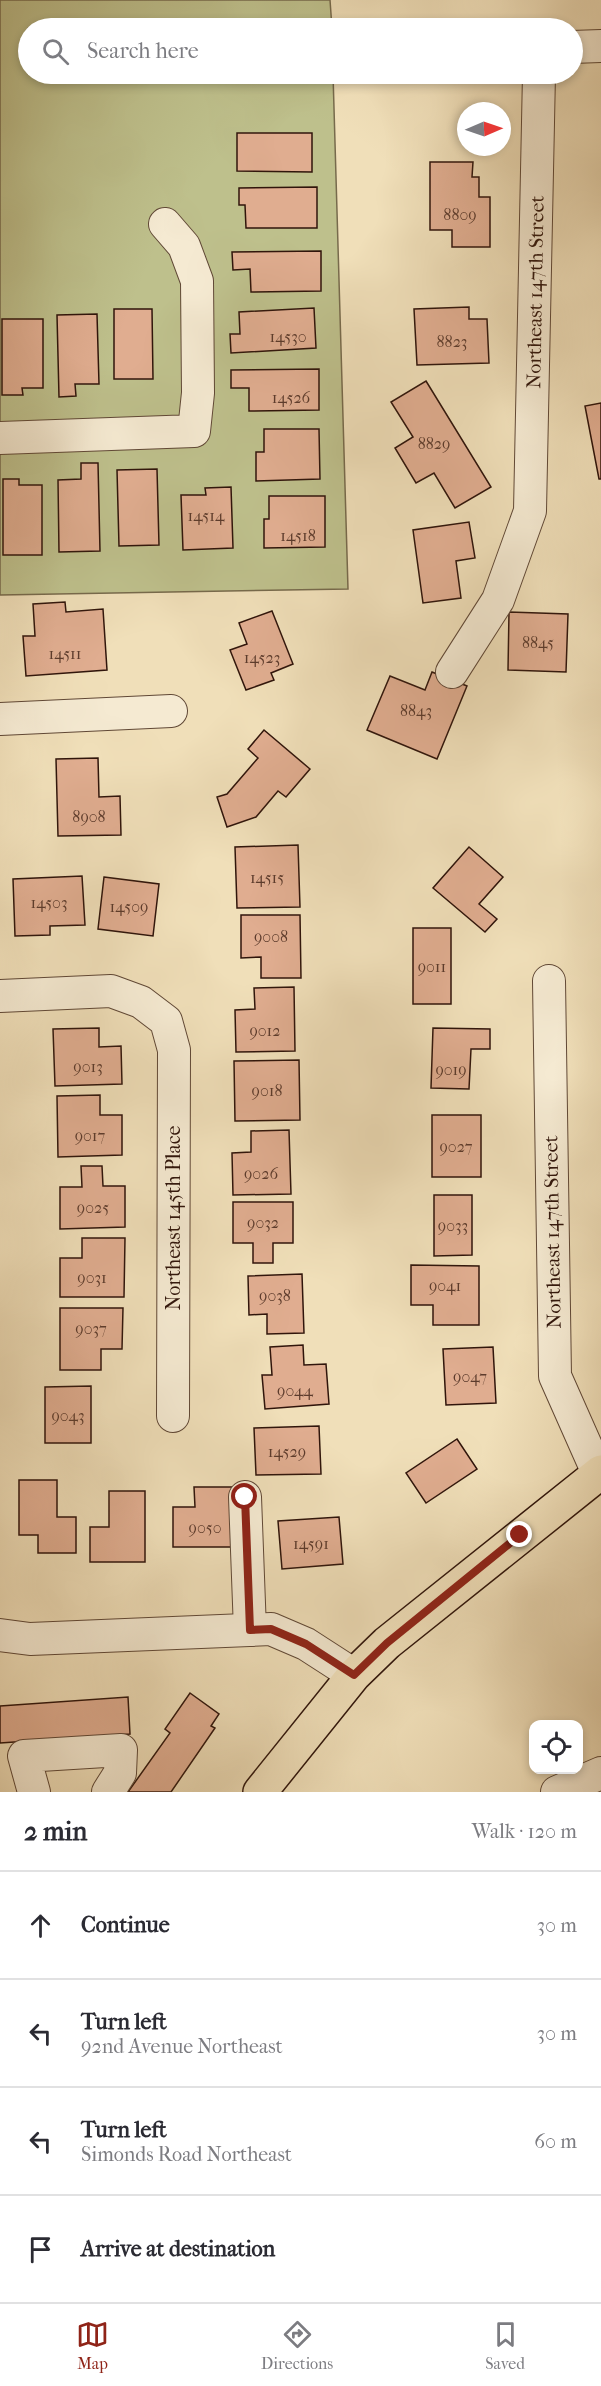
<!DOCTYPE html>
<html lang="en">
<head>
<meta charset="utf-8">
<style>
  :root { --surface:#fff; --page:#f2f2f3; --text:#2b2b33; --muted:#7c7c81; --line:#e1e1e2; --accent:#8f2418 }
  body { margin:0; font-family:"IM FELL French Canon",serif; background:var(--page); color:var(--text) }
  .controls { position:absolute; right:18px; bottom:18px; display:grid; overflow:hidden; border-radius:12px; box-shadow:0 3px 9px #0003 }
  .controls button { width:54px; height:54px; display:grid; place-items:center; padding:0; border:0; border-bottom:2px solid var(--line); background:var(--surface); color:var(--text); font:30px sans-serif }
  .compass { position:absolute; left:457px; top:102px; width:54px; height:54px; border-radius:50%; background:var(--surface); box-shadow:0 3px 9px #0003; rotate:88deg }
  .stop { position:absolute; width:18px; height:18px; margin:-14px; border:4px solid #8f2418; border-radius:50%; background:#fff }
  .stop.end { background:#8f2418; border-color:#fff; box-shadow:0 2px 6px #0008 }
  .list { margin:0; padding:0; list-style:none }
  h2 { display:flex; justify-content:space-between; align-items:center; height:78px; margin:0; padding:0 24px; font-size:26px }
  h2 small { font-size:20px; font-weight:400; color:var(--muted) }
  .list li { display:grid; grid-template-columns:39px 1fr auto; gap:18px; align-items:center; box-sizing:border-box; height:108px; padding:0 24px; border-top:2px solid var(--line) }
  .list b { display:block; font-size:22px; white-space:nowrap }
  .list p { margin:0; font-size:20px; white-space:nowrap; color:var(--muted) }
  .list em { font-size:20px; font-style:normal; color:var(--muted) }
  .icon { flex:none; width:33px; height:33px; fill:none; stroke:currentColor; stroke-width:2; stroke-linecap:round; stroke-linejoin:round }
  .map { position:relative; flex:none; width:601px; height:1792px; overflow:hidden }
  .search { position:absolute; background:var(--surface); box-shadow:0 3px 9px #0003; left:18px; right:18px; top:18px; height:66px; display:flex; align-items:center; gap:15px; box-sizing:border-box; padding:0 21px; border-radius:33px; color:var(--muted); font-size:22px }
  .sheet { height:510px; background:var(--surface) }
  nav { display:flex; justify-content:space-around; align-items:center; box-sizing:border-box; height:84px; border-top:2px solid var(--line); background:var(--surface); font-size:16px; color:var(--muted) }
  nav a { display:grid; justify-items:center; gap:3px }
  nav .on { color:var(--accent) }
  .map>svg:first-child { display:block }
  .green { fill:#bec08c; stroke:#776a4c; stroke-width:1.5 }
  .building { fill:#e0ad90; stroke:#30150b; stroke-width:1.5 }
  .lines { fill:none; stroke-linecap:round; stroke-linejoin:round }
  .minor-casing { stroke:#604836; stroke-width:34 }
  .major-casing { stroke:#30150b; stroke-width:36 }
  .minor { stroke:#f5ead2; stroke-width:32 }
  .major { stroke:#f0dfb9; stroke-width:33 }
  .route { stroke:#8f2418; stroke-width:8 }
  .labels { text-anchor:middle; stroke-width:5; stroke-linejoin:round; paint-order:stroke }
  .number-label { font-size:16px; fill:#5c3b2c }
  .street-label { font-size:20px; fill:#30150b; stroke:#f5ead2 }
</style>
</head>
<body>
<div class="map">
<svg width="601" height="1792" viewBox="0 0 601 1792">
  <rect width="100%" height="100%" fill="#f0dfb9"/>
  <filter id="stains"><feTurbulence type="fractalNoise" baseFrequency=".00333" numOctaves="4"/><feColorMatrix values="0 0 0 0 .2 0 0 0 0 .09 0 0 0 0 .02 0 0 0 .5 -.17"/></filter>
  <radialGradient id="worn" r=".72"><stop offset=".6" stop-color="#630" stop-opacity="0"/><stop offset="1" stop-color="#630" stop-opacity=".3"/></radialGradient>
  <polygon class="green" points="0,0 330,0 332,28 28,28 28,74 333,74 348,589 0,595"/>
  <g class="building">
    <polygon points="237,133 312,133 312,172 237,171"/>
    <polygon points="430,162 473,162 472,177 479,177 479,197 490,197 490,247 452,247 452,230 430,230"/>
    <polygon points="317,187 317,228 246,228 245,205 239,205 239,188"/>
    <polygon points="321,251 321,291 251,292 250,269 233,270 232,252"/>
    <polygon points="469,307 469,319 487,319 489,363 417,365 414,309"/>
    <polygon points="314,308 316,348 231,353 230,334 240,334 239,312"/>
    <polygon points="114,309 152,309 153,379 114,379"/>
    <polygon points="97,314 99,384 75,384 76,396 59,397 57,315"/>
    <polygon points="2,319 43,319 43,388 22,388 23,395 2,395"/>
    <polygon points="319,369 319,410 249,411 249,388 231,388 231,370"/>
    <polygon points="426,381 491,487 455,508 434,473 416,483 395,448 413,437 391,402"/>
    <polygon points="601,403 601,479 599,479 585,406"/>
    <polygon points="264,429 319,429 320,479 256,481 256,452 264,452"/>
    <polygon points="81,463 98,463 100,551 59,552 58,480 81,479"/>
    <polygon points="157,469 159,545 119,546 117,470"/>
    <polygon points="3,479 19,479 19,485 42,485 42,555 3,555"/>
    <polygon points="231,487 233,548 183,550 181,495 206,495 205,488"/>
    <polygon points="269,496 325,496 325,547 264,548 264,519 269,519"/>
    <polygon points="469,522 475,558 456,561 461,598 423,603 413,530"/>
    <polygon points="65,602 66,612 103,609 107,670 26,676 23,636 35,636 33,604"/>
    <polygon points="272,611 293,664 271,673 274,680 246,690 230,650 247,644 239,623"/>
    <polygon points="509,612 568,614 566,672 508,670"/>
    <polygon points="432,672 467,686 437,759 367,730 390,676 425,690"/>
    <polygon points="264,730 310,769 286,797 278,791 256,817 227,827 217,797 227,794 258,758 248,749"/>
    <polygon points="98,758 99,797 120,796 121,835 58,836 56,759"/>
    <polygon points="298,845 300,907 237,908 235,847"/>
    <polygon points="469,847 503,877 479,904 497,919 485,932 433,888"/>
    <polygon points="82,876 85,925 50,926 50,935 15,936 13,879"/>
    <polygon points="104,877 159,884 153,936 98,929"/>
    <polygon points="241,915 300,915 301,978 261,978 261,957 241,958"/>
    <rect x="413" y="928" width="38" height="76"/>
    <polygon points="294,987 295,1051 236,1052 235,1010 255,1009 254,988"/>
    <polygon points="99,1028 99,1047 121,1046 122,1084 55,1086 53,1029"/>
    <polygon points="433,1028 490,1029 490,1049 471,1049 469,1089 431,1088"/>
    <polygon points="299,1060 300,1120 235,1121 234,1061"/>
    <polygon points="100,1095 100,1115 122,1115 122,1155 58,1157 57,1096"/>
    <rect x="432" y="1115" width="49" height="62"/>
    <polygon points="289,1130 291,1194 233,1195 232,1153 251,1152 251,1131"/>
    <polygon points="81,1166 102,1166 103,1186 125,1186 125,1227 60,1229 60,1187 82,1187"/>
    <polygon points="434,1195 472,1195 472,1255 434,1256"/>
    <polygon points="233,1202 293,1202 293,1243 273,1243 273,1263 253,1263 253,1243 233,1243"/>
    <polygon points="82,1238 125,1238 124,1297 60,1297 60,1258 82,1258"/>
    <polygon points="411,1265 479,1266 479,1325 433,1325 433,1305 411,1305"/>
    <polygon points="302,1274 304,1333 267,1334 267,1314 249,1315 248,1276"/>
    <polygon points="60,1308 123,1308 122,1349 101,1349 101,1370 60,1370"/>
    <polygon points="303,1345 304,1365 326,1364 329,1404 265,1409 262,1375 272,1375 270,1347"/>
    <polygon points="493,1347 496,1403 446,1405 443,1349"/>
    <polygon points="91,1386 91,1443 45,1443 45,1387"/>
    <polygon points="319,1426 321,1474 256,1475 254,1428"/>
    <polygon points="457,1439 477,1469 426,1503 406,1473"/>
    <polygon points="19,1480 57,1480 57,1517 76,1517 76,1553 38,1553 38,1535 19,1535"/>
    <polygon points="194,1487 237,1487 238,1547 173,1547 173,1507 195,1507"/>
    <polygon points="109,1491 145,1491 145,1562 90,1562 90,1527 109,1527"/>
    <polygon points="339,1517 343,1564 282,1569 278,1521"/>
    <polygon points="190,1693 219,1714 211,1726 215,1728 171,1792 128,1792 170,1733 165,1729"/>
    <polygon points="128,1697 130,1734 0,1743 0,1706"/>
  </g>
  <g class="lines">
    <defs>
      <g id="minor">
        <polyline points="572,47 601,46"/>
        <polyline points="0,438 194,431 198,393 197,281 184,246 165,224"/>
        <polyline points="452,672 498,600 530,511 539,74"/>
        <polyline points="0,719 171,711"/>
        <polyline points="549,981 555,1376 598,1473"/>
        <polyline points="0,996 111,991 141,1002 166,1021 174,1050 173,1416"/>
        <polyline points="245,1497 250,1630"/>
        <polyline points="0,1635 30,1639 271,1629 306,1644 354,1675"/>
        <polyline points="34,1792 24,1756 121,1750 120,1773 108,1792"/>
        <polyline points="557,1792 601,1773"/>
      </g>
      <polyline id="major" points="260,1792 354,1675 387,1643 601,1472"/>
    </defs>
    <use href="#minor" class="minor-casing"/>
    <use href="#major" class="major-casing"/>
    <use href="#minor" class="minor"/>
    <use href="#major" class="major"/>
  </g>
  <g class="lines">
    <polyline class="route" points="245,1497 250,1630 271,1629 306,1644 354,1675 387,1643 520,1535"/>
  </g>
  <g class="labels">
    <g class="number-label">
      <text x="460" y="220">8809</text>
      <text x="288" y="342">14530</text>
      <text x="452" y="347">8823</text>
      <text x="291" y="403">14526</text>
      <text x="434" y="449">8829</text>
      <text x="206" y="521">14514</text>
      <text x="298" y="541">14518</text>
      <text x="538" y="648">8845</text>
      <text x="65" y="659">14511</text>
      <text x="262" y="663">14523</text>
      <text x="416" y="716">8843</text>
      <text x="89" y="822">8908</text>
      <text x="267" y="883">14515</text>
      <text x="49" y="908">14503</text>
      <text x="129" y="912">14509</text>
      <text x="271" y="942">9008</text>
      <text x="432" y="972">9011</text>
      <text x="265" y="1036">9012</text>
      <text x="88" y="1072">9013</text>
      <text x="451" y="1075">9019</text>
      <text x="267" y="1096">9018</text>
      <text x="90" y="1141">9017</text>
      <text x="456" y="1152">9027</text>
      <text x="261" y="1179">9026</text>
      <text x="93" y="1213">9025</text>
      <text x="263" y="1228">9032</text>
      <text x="453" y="1231">9033</text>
      <text x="92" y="1283">9031</text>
      <text x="445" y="1291">9041</text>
      <text x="275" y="1301">9038</text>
      <text x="91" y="1334">9037</text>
      <text x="470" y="1382">9047</text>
      <text x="295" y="1396">9044</text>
      <text x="68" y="1421">9043</text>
      <text x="287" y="1457">14529</text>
      <text x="205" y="1533">9050</text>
      <text x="311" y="1549">14591</text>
    </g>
    <g class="street-label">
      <text transform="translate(535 292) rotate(-89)" y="7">Northeast 147th Street</text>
      <text transform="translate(173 1218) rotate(-90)" y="7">Northeast 145th Place</text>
      <text transform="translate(552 1232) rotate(-91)" y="7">Northeast 147th Street</text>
    </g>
  </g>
  <rect width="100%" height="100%" filter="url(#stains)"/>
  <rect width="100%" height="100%" fill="url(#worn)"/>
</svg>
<div class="controls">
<button><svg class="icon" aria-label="locate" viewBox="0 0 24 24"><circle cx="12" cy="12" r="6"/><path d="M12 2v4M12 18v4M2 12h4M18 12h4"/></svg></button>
</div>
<svg class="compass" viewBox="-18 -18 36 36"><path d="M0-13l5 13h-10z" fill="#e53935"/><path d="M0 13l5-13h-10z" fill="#7c7c81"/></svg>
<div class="stop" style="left:245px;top:1497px"></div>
<div class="stop end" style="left:520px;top:1535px"></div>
<div class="search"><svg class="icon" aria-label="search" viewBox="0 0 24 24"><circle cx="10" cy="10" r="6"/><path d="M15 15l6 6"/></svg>Search here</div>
</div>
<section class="sheet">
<h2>2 min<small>Walk · 120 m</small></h2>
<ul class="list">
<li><svg class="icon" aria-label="ahead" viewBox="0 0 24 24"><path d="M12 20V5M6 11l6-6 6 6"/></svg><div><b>Continue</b></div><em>30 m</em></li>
<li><svg class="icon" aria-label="left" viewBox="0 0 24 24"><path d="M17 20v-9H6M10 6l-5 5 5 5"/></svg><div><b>Turn left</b><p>92nd Avenue Northeast</p></div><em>30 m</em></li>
<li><svg class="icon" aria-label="left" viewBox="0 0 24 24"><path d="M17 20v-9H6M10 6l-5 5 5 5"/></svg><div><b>Turn left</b><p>Simonds Road Northeast</p></div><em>60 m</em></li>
<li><svg class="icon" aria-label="arrive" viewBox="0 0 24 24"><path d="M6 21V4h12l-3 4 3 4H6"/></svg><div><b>Arrive at destination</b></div></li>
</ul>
</section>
<nav>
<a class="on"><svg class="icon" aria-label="map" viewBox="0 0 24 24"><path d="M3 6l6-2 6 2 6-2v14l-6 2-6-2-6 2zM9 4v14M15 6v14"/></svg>Map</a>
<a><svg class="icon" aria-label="directions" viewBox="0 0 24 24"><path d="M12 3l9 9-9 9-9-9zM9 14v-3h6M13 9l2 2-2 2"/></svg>Directions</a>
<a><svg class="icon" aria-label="saved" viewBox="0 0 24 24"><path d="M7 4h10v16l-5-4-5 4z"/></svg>Saved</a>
</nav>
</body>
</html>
